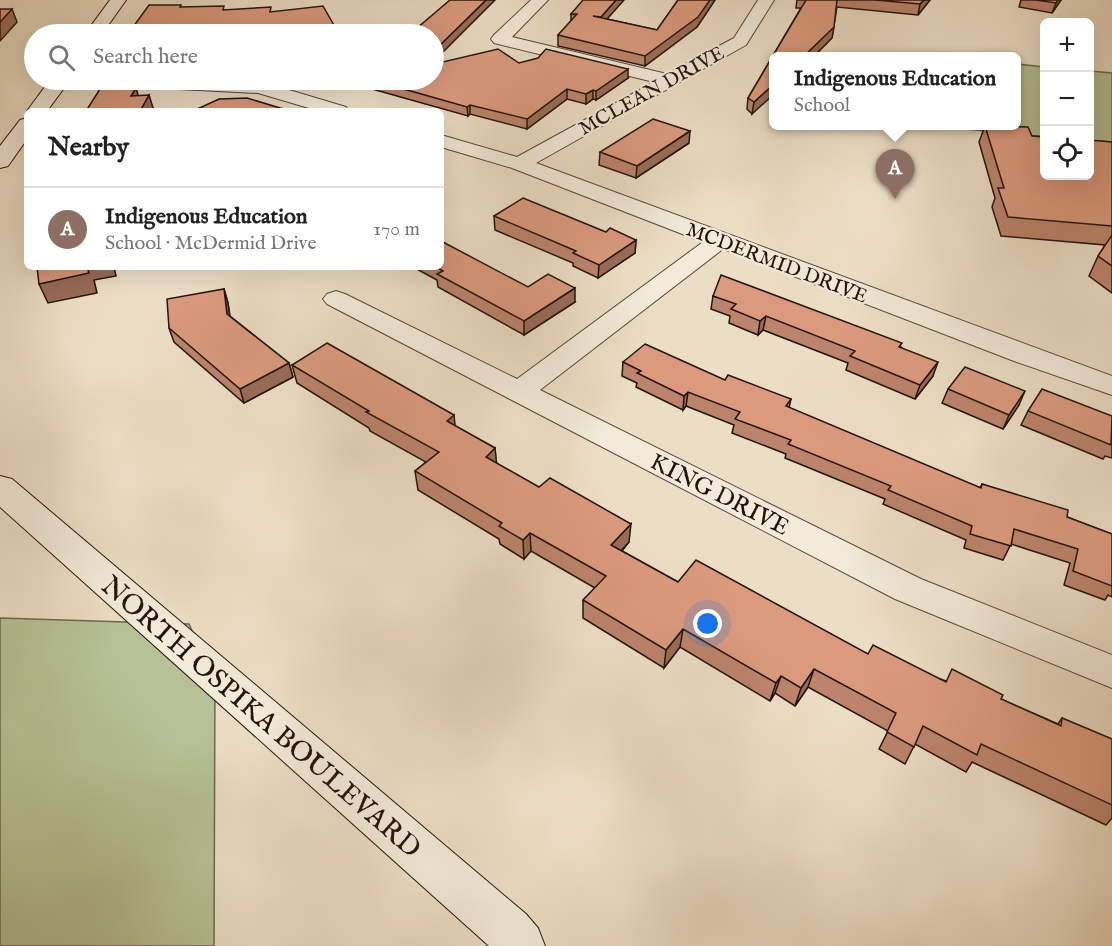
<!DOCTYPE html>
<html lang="en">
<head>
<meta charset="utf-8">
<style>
  :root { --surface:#fff; --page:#f2f2f2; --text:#222; --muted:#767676; --line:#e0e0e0; --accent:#8f2418 }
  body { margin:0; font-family:"IM FELL English",serif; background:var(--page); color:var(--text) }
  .controls { position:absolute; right:18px; top:18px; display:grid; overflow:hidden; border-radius:9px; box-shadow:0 6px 24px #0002 }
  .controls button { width:54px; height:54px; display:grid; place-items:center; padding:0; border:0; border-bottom:2px solid var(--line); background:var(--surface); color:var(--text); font:30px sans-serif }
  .you { position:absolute; left:708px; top:624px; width:21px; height:21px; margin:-15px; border:4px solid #fff; border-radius:50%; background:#1a73e8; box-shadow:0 0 0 9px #1a73e833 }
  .badge { display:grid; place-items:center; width:39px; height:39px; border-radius:50%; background:var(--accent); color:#fff; font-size:20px; font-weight:700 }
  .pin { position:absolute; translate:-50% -50px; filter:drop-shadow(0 2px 3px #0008) }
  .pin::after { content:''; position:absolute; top:32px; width:21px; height:18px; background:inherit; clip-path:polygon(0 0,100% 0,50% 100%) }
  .popup { position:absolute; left:769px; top:52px; width:252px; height:78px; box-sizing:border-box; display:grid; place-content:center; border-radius:9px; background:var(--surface); filter:drop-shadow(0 2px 4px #0005); font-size:20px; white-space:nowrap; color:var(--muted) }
  .popup b { font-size:22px; color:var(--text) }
  .popup::after { content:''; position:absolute; left:50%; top:100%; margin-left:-12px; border:12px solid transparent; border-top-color:var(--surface) }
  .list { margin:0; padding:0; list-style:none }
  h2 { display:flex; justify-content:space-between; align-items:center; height:78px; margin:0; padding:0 24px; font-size:26px }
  h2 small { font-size:20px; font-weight:400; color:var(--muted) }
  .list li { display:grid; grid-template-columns:39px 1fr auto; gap:18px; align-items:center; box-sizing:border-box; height:84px; padding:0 24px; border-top:2px solid var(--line) }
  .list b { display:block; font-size:22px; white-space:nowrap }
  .list p { margin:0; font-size:20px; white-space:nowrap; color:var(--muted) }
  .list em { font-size:20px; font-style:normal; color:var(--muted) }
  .icon { flex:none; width:33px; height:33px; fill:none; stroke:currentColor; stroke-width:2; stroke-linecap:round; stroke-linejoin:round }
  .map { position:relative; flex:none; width:1112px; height:946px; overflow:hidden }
  .search { position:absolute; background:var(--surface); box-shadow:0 6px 24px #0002; left:24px; top:24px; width:420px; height:66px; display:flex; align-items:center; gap:15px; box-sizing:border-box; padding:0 21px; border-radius:33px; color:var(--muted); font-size:22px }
  .panel { position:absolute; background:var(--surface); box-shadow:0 6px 24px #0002; left:24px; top:108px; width:420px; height:162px; border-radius:9px }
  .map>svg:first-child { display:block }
  .green { fill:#b6c296; stroke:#6c6a52; stroke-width:1.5 }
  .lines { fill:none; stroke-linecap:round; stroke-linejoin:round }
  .street-casing { stroke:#55463b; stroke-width:2 }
  .secondary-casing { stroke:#23130d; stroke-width:2 }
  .street { fill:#f3ead9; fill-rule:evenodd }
  .secondary { fill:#f3ead9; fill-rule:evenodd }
  .wall { fill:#bc846c; stroke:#23130d; stroke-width:1.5 }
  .shaded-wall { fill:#996c58; stroke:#23130d; stroke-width:1.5 }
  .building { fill:#db9a7e; stroke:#23130d; stroke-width:1.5 }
  .labels { text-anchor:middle; stroke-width:4.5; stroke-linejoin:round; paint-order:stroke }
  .far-street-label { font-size:20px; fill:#23130d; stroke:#f3ead9 }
  .street-label { font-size:24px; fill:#23130d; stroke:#f3ead9 }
  .near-street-label { font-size:28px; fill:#23130d; stroke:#f3ead9 }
</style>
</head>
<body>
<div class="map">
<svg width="1112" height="946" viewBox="0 0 1112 946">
  <rect width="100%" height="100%" fill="#ecdec5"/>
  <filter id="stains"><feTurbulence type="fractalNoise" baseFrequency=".00333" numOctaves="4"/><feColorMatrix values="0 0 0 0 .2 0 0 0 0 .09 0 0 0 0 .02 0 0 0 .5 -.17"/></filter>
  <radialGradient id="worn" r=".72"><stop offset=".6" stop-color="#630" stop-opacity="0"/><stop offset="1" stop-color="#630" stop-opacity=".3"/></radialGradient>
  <g class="green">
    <polygon points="1017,64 1044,67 1044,137 937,126 1016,125"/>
    <polygon points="1090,71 1112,73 1112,143 1090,141"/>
    <polygon points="0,618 189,624 215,681 214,946 0,946"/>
  </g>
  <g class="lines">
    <defs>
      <g id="street">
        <polygon points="531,0 548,0 512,37 667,74 734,38 758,0 774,0 746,45 536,163 1112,376 1112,395 1014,361 723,249 540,390 921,579 1112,655 1112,688 895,599 327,304 323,299 327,294 336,291 345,294 517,379 703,242 512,168 441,147 441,135 517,157 654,82 494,43 491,39 494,35"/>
        <polygon points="111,80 259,81 346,107 349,111 319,111 258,93 120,86 114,84"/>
      </g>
      <g id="secondary">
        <polygon points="110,0 126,0 102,34 85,34"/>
        <polygon points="50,80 70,80 47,111 27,111"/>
        <polygon points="27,118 27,139 8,166 0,168 0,146 20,120"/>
        <polygon points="0,476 12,479 526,914 538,928 545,946 489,946 0,507"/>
      </g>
    </defs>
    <use href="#street" class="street-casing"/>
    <use href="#secondary" class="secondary-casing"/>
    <use href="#street" class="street"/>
    <use href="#secondary" class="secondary"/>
  </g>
  <g class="wall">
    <polygon points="678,0 715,0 697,27 645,66 558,46 558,35 571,21 571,14 607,19 657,30"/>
    <polygon points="797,0 930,0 918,15 837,7 832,38 813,57 774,57 752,114 747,109 748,98 801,8 796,8"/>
    <polygon points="1021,0 1061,0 1052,13 1019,7"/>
    <polygon points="519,63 628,78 596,100 593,99 586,104 567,99 527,129 470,114 468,116 340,80 434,80"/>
    <polygon points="985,126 1007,126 1032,136 1112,142 1112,293 1089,276 1098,256 1105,245 1001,236 992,207 995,198 979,142"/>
    <polygon points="689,143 636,178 599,165 600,152"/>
    <polygon points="494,216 606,232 636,240 635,253 598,278 573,266 573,263 495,230"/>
    <polygon points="413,267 441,267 528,287 575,302 524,335 438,287 437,280"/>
    <polygon points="224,289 228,303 230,316 289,363 293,377 244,403 174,342 169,328"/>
    <polygon points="713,296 901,347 933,376 915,399 846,370 848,363 763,330 758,335 729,323 730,316 711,309"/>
    <polygon points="623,362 725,380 791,399 789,408 980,488 982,484 1067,517 1112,534 1112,597 1108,595 1105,600 1064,585 1070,563 1011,544 1003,560 964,548 966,540 883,504 885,499 785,458 786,454 732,433 734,425 686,406 683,410 636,387 637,383 622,376"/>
    <polygon points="292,365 455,426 495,448 496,463 629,542 622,551 678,582 868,654 946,681 1001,699 1058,724 1062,718 1112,739 1112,818 1106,825 972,762 966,772 915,744 905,764 879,749 888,731 808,687 795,706 775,693 770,701 680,647 664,668 583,618 583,600 595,588 531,551 524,559 500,544 499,539 418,490 415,471 426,462 370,431 369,428 297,383"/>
    <polygon points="948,389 1019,405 1003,429 942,403"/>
    <polygon points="1028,411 1112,416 1112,458 1105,456 1103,459 1021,425"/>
  </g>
  <g class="shaded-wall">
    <polygon points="486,0 495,0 434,61 434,51"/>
    <polygon points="616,0 624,0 600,27 601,17"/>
    <polygon points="710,0 715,0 697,27 645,66 645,56"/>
    <polygon points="924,0 930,0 918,15 920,4"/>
    <polygon points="1058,0 1061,0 1052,13 1056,3"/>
    <polygon points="12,9 17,22 0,41 0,22"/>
    <polygon points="834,27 832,38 813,57 803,57"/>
    <polygon points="628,69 628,78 596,100 596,91"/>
    <polygon points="774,84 774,94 752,114 754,102"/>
    <polygon points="136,88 141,105 131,96"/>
    <polygon points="567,89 567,99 527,129 527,119"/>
    <polygon points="593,90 593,99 586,104 586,94"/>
    <polygon points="149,95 154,111 140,111"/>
    <polygon points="470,105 470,114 468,116 467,107"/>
    <polygon points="690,131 689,143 636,178 637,166"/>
    <polygon points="636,240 635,253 598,278 599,265"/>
    <polygon points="87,267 114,267 116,276 94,280 97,293 48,303 39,284"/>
    <polygon points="575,288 575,302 524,335 524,321"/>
    <polygon points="224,289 228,303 231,327 227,314"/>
    <polygon points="766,316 763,330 758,335 760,321"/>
    <polygon points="938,362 933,376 915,399 920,385"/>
    <polygon points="289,363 293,377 244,403 240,389"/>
    <polygon points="1025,391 1019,405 1003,429 1009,415"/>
    <polygon points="688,392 686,406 683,410 684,396"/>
    <polygon points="454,415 456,434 447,421"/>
    <polygon points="495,448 497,467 486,457"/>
    <polygon points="631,524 629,542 610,563 611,545"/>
    <polygon points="530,533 531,551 524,559 523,540"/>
    <polygon points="683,629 680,647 664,668 666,650"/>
    <polygon points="814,669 808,687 795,706 801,688"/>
    <polygon points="781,676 775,693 770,701 776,683"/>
  </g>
  <g class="building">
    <polygon points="450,0 486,0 434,51 434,34 410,34"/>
    <polygon points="583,0 616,0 601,17 593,16 657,30 678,0 710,0 698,17 645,56 558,35 577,14 571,14"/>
    <polygon points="806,0 837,0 834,27 803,57 774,57 774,84 754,102 748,98"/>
    <polygon points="875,0 924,0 920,4"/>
    <polygon points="1036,0 1058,0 1056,3"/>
    <polygon points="149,5 181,5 180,7 224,6 223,10 271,7 270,12 323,6 339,34 128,34"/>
    <polygon points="0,9 12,9 0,22"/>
    <polygon points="498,49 519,63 538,58 546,49 628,69 596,91 593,90 586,94 567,89 527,119 470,105 467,107 372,80 434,80 434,64"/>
    <polygon points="136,88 131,96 149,95 140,111 86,111 100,89"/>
    <polygon points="247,98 290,111 193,111 219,99"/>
    <polygon points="653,119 690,131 637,166 600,152"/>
    <polygon points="985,126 1028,127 1032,136 1044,137 1044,176 1089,176 1089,140 1112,142 1112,226 1008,217 998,188 1004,188"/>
    <polygon points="523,198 606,232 610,228 636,240 599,265 573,253 576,251 494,216"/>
    <polygon points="1112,235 1112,266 1098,256"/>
    <polygon points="441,241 528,287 548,274 575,288 524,321 437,274 443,271 436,267 441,267"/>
    <polygon points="37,267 87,267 89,273 39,284"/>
    <polygon points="721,275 902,343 899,347 938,362 920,385 850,356 855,351 766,316 760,321 731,309 736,304 713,296"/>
    <polygon points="224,289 227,314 289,363 240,389 169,328 167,299"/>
    <polygon points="327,343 454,415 447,421 495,448 486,457 539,487 550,478 631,524 611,545 678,582 696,560 868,654 873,645 946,682 952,669 1003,695 1001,699 1061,726 1062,718 1112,739 1112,805 981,744 977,755 923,726 914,747 887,732 896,713 814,669 801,688 781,676 776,683 683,629 666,650 583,600 606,576 530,533 523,540 499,526 502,523 415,471 439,452 366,412 369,411 292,365"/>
    <polygon points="645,344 725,380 728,375 791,399 786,406 981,488 982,484 1068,510 1067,517 1112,534 1112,586 1073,571 1078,549 1014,529 1011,546 970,534 972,526 888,490 891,486 788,444 791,440 735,419 740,412 688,392 684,396 637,373 641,371 623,362"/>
    <polygon points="965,367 1025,391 1009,415 948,389"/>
    <polygon points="1042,389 1112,416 1111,445 1028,411"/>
  </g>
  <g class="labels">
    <g class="far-street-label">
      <text transform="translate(651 90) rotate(-29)" y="7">MCLEAN DRIVE</text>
      <text transform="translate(777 262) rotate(21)" y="7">MCDERMID DRIVE</text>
    </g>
    <g class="street-label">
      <text transform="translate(720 494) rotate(27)" y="8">KING DRIVE</text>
    </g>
    <g class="near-street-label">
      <text transform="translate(262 716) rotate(41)" y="10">NORTH OSPIKA BOULEVARD</text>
    </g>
  </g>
  <rect width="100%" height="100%" filter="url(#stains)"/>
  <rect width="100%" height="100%" fill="url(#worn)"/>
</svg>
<div class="controls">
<button>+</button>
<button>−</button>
<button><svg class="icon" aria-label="locate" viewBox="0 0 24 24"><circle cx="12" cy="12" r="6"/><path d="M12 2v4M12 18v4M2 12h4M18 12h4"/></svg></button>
</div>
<div class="you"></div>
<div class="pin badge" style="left:895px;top:199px;background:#8d6e63">A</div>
<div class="popup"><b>Indigenous Education</b>School</div>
<div class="search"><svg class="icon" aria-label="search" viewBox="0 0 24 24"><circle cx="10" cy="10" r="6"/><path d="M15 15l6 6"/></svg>Search here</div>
<section class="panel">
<h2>Nearby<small></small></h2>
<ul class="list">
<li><span class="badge" style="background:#8d6e63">A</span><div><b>Indigenous Education</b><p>School · McDermid Drive</p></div><em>170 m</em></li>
</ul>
</section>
</div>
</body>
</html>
